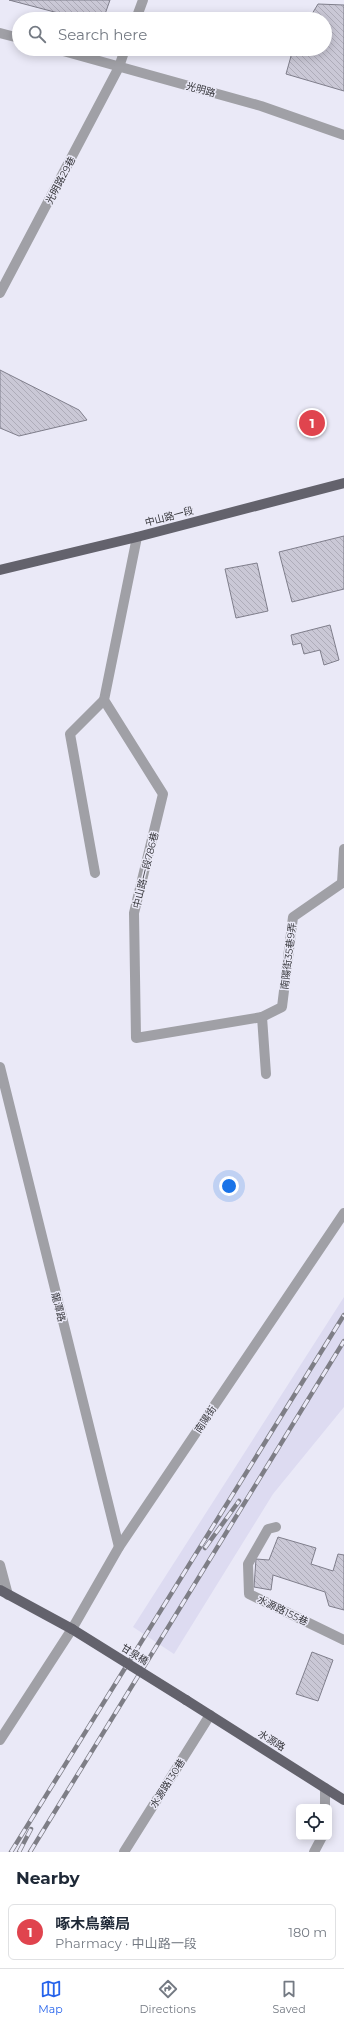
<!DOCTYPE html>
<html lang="en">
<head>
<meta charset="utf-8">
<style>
  :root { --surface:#fff; --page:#f6f6f7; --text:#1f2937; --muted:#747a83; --line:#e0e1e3; --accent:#2563eb }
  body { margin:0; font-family:Montserrat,"Noto Sans TC",sans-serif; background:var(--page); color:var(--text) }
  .controls { position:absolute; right:12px; bottom:12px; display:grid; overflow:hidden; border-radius:6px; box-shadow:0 2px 10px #0003 }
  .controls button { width:36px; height:36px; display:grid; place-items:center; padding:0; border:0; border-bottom:1px solid var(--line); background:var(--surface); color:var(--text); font:20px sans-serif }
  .you { position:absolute; left:229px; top:1186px; width:14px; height:14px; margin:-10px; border:3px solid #fff; border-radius:50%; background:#1a73e8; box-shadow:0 0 0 6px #1a73e833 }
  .badge { display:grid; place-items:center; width:26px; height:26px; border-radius:50%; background:var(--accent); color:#fff; font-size:13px; font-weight:700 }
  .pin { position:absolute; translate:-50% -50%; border:2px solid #fff; box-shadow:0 1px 4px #0006 }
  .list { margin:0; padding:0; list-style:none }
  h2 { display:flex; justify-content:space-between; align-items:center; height:52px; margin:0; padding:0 16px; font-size:17px }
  h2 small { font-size:13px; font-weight:400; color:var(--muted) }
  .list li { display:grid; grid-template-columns:26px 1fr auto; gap:12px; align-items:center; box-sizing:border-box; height:56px; margin:0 8px 8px; padding:0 8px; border:1px solid var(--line); border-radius:6px }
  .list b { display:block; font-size:15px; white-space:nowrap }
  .list p { margin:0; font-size:13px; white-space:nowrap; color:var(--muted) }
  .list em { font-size:13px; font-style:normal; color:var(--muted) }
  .icon { flex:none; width:22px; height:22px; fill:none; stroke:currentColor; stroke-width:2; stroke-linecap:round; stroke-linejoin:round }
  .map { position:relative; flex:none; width:344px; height:1852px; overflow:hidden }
  .search { position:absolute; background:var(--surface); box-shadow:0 2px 10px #0003; left:12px; right:12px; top:12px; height:44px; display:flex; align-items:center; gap:10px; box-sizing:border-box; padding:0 14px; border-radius:22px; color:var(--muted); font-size:15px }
  .sheet { height:116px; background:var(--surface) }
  nav { display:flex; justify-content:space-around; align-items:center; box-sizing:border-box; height:56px; border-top:1px solid var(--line); background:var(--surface); font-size:11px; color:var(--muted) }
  nav a { display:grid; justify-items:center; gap:2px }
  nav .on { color:var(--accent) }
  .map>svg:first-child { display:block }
  .built { fill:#dddbf1 }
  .building { fill:url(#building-back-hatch); stroke:#7f7e8b }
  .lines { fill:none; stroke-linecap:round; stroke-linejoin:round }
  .minor { stroke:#a0a0a6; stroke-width:10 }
  .major { stroke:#63626c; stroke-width:10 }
  .rail-casing { stroke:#7e7e86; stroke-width:4.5 }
  .rail { stroke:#eae9f7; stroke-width:3; stroke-dasharray:9; stroke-linecap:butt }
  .major-bridge { stroke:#63626c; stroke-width:10 }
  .labels { text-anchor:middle; stroke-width:3; stroke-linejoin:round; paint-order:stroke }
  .street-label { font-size:10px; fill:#37373c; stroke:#eae9f7 }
</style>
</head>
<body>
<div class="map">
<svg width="344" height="1852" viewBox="0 0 344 1852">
  <defs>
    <pattern id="building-back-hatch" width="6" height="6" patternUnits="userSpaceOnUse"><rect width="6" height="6" fill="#cac8d6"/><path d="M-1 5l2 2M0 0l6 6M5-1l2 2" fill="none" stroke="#aeacb9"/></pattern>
  </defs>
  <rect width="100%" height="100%" fill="#eae9f7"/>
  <polygon class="built" points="344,1297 344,1407 273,1494 174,1654 133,1627"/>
  <g class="building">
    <polygon points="9,0 110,0 104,17 99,19 81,19"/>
    <polygon points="318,4 344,5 344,91 286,74 293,49 325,49 325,19 309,19"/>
    <polygon points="0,370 79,410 87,420 19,436 0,428"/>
    <polygon points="344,536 344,589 292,602 279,552"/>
    <polygon points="257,563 268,611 236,618 225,569"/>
    <polygon points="330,625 339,660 324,665 320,650 304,654 301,643 293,645 291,635"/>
    <polygon points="278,1537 316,1548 311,1564 333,1571 338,1554 344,1555 344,1610 329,1606 325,1592 273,1575 271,1590 254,1587 256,1559 269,1560"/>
    <polygon points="312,1652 333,1660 318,1701 296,1694"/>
  </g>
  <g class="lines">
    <g class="minor">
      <polyline points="136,19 143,0"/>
      <polyline points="0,33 19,38"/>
      <polyline points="56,49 261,106 344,135"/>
      <polyline points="0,293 119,67 125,49"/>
      <polyline points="137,537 104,700 163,794 134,913 136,1038 262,1017 266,1074"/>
      <polyline points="344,849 342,883 344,883"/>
      <polyline points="95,873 70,734 104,700"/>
      <polyline points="262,1017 282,1007 293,917 342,883"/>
      <polyline points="0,1067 119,1547"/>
      <polyline points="276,1527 268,1529 248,1564 249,1594 344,1640"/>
      <polyline points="0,1565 8,1595"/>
      <polyline points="0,1740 72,1629 119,1547 344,1213"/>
      <polyline points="325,1788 325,1807"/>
      <polyline points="124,1852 210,1715"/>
      <polyline points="314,1852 322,1837"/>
    </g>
    <g class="major">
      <polyline points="0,570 137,537 344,483"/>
      <polyline points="0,1590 72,1629"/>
      <polyline points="186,1700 344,1800"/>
    </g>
    <defs>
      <g id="rail">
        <polyline points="205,1548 239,1501"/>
        <polyline points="11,1852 344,1315"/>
        <polyline points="19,1852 31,1829"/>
        <polyline points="30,1852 344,1341"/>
      </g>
    </defs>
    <use href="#rail" class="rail-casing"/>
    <use href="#rail" class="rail"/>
    <polyline class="major-bridge" points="72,1629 186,1700"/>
  </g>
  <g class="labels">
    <g class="street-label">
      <text transform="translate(201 89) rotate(15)" y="4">光明路</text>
      <text transform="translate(60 180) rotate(-62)" y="4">光明路29巷</text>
      <text transform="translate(169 516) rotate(-15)" y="4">中山路一段</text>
      <text transform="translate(145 870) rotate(-76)" y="4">中山路一段786巷</text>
      <text transform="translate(288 956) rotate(-83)" y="4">南陽街35巷9弄</text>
      <text transform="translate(59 1307) rotate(76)" y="4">龍潭路</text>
      <text transform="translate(205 1419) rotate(-56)" y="4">南陽街</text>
      <text transform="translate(283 1610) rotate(26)" y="4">水源路155巷</text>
      <text transform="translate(135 1654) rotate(32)" y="4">甘泉橋</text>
      <text transform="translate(272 1740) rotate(32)" y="4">水源路</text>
      <text transform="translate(167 1783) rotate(-58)" y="4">水源路130巷</text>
    </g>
  </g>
</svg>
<div class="controls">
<button><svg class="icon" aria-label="locate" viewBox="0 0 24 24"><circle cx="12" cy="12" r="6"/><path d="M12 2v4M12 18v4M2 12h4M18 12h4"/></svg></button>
</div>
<div class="you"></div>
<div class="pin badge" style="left:312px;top:423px;background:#e0444e">1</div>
<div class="search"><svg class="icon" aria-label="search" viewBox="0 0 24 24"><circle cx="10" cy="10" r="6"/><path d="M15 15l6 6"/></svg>Search here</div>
</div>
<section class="sheet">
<h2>Nearby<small></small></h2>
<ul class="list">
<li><span class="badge" style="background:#e0444e">1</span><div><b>啄木鳥藥局</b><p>Pharmacy · 中山路一段</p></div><em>180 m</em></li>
</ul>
</section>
<nav>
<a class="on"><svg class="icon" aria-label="map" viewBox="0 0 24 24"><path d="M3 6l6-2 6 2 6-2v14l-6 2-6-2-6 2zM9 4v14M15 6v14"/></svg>Map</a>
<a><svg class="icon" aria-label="directions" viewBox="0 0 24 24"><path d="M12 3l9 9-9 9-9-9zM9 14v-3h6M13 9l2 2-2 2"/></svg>Directions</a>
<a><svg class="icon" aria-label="saved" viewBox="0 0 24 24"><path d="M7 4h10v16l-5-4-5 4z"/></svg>Saved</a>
</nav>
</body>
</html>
